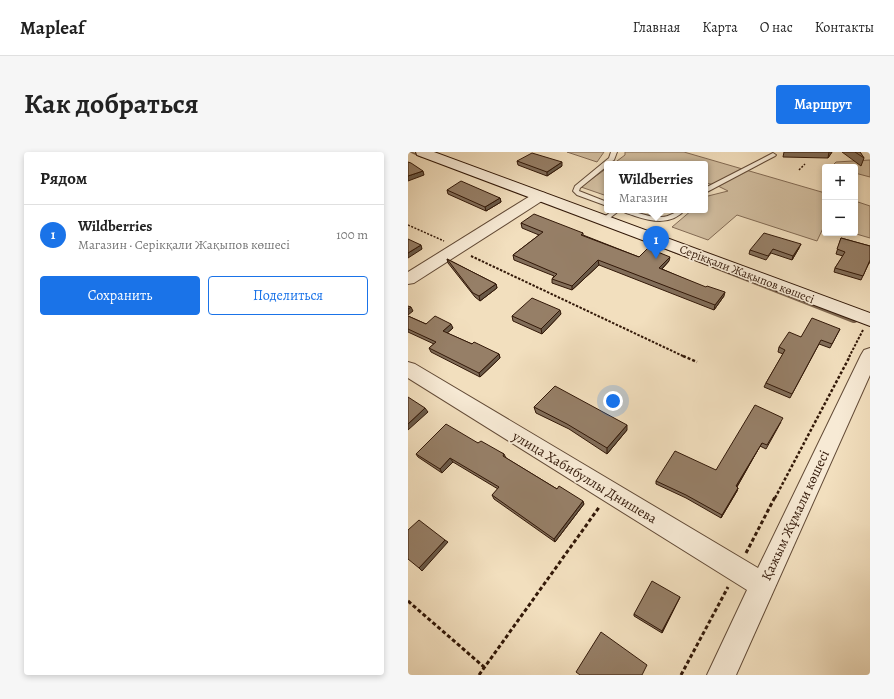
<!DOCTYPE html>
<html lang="ru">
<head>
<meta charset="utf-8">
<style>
  :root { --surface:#fff; --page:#f6f6f6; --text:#222; --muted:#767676; --line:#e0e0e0; --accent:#1a73e8 }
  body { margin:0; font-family:Alegreya,serif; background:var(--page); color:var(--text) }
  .controls { position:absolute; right:12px; top:12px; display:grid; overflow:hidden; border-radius:4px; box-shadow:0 2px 6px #0003 }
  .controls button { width:36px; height:36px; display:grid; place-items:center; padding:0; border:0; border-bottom:1px solid var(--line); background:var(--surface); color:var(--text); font:20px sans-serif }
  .you { position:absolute; left:205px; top:249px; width:14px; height:14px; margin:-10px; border:3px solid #fff; border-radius:50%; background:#1a73e8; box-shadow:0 0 0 6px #1a73e833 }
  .badge { display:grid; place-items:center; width:26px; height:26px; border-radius:50%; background:var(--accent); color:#fff; font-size:13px; font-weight:700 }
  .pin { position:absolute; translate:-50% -33px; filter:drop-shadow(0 1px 2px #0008) }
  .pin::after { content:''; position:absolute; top:21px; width:14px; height:12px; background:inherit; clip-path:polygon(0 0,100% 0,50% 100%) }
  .popup { position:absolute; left:196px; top:9px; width:104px; height:52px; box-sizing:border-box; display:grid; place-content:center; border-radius:4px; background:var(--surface); filter:drop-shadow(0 1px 3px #0005); font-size:13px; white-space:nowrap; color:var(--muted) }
  .popup b { font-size:15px; color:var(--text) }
  .popup::after { content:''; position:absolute; left:50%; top:100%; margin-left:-8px; border:8px solid transparent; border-top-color:var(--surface) }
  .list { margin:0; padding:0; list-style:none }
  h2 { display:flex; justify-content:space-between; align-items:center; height:52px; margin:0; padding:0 16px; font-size:17px }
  h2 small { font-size:13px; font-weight:400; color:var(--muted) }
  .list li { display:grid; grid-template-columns:26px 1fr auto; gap:12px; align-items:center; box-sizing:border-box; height:60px; padding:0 16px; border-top:1px solid var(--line) }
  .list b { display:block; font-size:15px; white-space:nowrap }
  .list p { margin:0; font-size:13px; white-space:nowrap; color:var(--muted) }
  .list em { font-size:13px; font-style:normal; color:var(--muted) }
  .actions { display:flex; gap:8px; padding:12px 16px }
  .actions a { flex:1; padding:9px 0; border:1px solid var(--accent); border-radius:4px; text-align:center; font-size:14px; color:var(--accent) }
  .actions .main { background:var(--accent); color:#fff }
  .map { position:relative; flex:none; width:462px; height:523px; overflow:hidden; border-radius:4px }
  header { display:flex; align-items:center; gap:24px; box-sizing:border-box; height:56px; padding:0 20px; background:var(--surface); border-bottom:1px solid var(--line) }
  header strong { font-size:19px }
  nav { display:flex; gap:22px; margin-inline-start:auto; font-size:14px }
  .intro { display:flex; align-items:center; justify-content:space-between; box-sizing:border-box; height:96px; padding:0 24px }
  h1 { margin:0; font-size:28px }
  .button { padding:10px 18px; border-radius:4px; background:var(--accent); color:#fff; font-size:14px; font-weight:700 }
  main { display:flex; gap:24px; padding:0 24px }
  aside { flex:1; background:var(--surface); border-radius:4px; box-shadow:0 2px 6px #0003 }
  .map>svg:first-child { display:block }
  .green { fill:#d1bd9f; stroke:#826a54 }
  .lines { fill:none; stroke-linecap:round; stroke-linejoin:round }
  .stream { fill:#7e6750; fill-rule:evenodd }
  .lane-casing { stroke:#624a36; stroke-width:2 }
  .street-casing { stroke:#624a36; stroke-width:2 }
  .secondary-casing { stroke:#321808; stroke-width:2 }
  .path-far3 { stroke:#321808; stroke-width:1.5; stroke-dasharray:2 1.5; stroke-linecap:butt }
  .path-far2 { stroke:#321808; stroke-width:2; stroke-dasharray:2.5 1.5; stroke-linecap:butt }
  .path-far1 { stroke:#321808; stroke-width:2.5; stroke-dasharray:3 2; stroke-linecap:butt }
  .path { stroke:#321808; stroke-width:3; stroke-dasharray:4 2.5; stroke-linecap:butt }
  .lane { fill:#f7ead5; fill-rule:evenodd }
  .street { fill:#f7ead5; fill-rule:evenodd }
  .secondary { fill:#f7ead5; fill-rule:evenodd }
  .wall { fill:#816d59; stroke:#321808 }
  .shaded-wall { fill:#695948; stroke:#321808 }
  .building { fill:#967f67; stroke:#321808 }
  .labels { text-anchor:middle; stroke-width:3.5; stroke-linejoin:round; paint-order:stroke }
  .far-street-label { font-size:12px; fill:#321808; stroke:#f7ead5 }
  .street-label { font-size:14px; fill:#321808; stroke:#f7ead5 }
</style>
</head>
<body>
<header>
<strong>Mapleaf</strong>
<nav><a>Главная</a><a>Карта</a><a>О нас</a><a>Контакты</a></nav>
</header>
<div class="intro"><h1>Как добраться</h1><a class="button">Маршрут</a></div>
<main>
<aside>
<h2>Рядом<small></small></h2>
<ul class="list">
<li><span class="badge">1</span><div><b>Wildberries</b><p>Магазин · Серікқали Жақыпов көшесі</p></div><em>100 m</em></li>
</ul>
<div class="actions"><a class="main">Сохранить</a><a>Поделиться</a></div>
</aside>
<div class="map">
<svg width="462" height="523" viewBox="0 0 462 523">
  <rect width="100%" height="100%" fill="#f2dfbe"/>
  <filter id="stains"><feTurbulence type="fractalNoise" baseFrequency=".005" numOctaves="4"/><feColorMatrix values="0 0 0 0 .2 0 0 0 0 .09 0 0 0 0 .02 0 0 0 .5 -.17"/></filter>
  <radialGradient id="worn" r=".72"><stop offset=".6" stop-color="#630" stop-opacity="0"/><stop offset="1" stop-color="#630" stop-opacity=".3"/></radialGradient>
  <g class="green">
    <polygon points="159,0 196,0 189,10"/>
    <polygon points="217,0 276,0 417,41 417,72 409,89 329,63 300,88 264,75 284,58 297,58 297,47 300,44 320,39 308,33 297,31 297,12 205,12 217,3"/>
    <polygon points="462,8 462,25 447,21 447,15 423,15 428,10"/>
    <polygon points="199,16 199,44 173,35"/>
    <polygon points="447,49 462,54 462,86 445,81 447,81"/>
  </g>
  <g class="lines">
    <g class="stream">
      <polygon points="1,0 5,0 16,5 14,6"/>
      <polygon points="258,96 260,96 449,169 449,170 447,171 445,171 258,98"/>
    </g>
    <defs>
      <g id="lane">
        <polygon points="203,0 209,0 206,8 199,12 199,14 172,36 171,39 199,50 199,54 169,43 165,39 167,34 201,6"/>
        <polygon points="365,1 368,3 367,4 297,41 297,36"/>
        <polygon points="205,58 212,58 198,69 194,69 194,67"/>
        <path d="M213 58C227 58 239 66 253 65 263 65 268 58 277 58 263 73 245 70 227 64 222 62 216 61 213 58Z"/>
      </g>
      <g id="street">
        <polygon points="132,40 137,41 139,44 137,47 6,131 0,132 0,120 127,41"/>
        <polygon points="462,196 462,223 328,523 299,523 339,438 0,226 0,210 7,212 350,416 453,203 456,198"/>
      </g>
      <polygon id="secondary" points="8,0 26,0 462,161 462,174 9,3"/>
    </defs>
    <use href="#lane" class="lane-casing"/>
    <use href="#street" class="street-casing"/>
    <use href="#secondary" class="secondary-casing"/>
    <g class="path-far3">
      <polyline points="391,18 397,12"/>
      <polyline points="415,24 417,22"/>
      <polyline points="0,73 36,89"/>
    </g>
    <g class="path-far2">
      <polyline points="63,104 277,205"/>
      <polyline points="441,205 455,178"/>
    </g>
    <g class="path-far1">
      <polyline points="275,204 289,210"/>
      <polyline points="367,346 442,204"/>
    </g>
    <g class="path">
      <polyline points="338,401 367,345"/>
      <polyline points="0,449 76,515"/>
      <polyline points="71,523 192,354"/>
      <polyline points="273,523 320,435"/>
    </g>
    <use href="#lane" class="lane"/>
    <use href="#street" class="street"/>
    <use href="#secondary" class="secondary"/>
  </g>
  <g class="wall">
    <polygon points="376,0 424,0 420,6 375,5"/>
    <polygon points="434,0 452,0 456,6 453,14"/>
    <polygon points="109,9 154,14 139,24 110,13"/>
    <polygon points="39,38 92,46 93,50 78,59 40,42"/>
    <polygon points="113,71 175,81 175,83 231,105 261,109 254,117 316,144 306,158 191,113 164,138 144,131 144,127 146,124 106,108 105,103 131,83 114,76"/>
    <polygon points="433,86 462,94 462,111 461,111 453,128 426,120 427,116 435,104 428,102"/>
    <polygon points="391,96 384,108 363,101 358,108 341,102 342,98"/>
    <polygon points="39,107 88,132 89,136 72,149 67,145 40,111"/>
    <polygon points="153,162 134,182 105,169 104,164"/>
    <polygon points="0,164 18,172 45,176 39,181 64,192 91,202 92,206 72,225 23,200 21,196 26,192 0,180"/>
    <polygon points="432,177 422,196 411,192 382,246 356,235 358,231 375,202 370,200 371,195 393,185"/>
    <polygon points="126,255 219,278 199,302 161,277 128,261"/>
    <polygon points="373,270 358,297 352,294 329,335 330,336 329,339 313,366 278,346 248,332 248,329 308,318"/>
    <polygon points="70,291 96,302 98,306 149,337 176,352 147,390 86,347 84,343 90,337 45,310 34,321 10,305 8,302"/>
    <polygon points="271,447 254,481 226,464 226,462"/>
  </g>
  <g class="shaded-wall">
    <polygon points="421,0 424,0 420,6"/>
    <polygon points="154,10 154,14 139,24 139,20"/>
    <polygon points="15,19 16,23 0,29 0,24"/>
    <polygon points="92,46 93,50 78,59 77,55"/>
    <polygon points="393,92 391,96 384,108 385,104"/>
    <polygon points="13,93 14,97 0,106 0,101"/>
    <polygon points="262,105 261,109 251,120 251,116"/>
    <polygon points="190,108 191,113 164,138 164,134"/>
    <polygon points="88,132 89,136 72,149 71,144"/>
    <polygon points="317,140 316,144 306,158 307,153"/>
    <polygon points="3,155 5,159 0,163 0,157"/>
    <polygon points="152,158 153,162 134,182 133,177"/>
    <polygon points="43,172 45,176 37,183 35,179"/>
    <polygon points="91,202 92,206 72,225 71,221"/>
    <polygon points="17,256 20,260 0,278 0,272"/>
    <polygon points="219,273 219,278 199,302 199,296"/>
    <polygon points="354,291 352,294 327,338 328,334"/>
    <polygon points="42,306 45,310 34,321 32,317"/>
    <polygon points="330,336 329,339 313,366 314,363"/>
    <polygon points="175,349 176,352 147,390 146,387"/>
    <polygon points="37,388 40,390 14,419 11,416"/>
    <polygon points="272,445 254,481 254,479"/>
  </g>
  <g class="building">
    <polygon points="447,0 452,0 456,6"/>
    <polygon points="124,1 154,10 139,20 109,9"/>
    <polygon points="0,10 3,11 15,19 0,24"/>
    <polygon points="53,29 92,46 77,55 39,38"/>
    <polygon points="126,62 175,81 173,83 231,105 240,96 262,105 251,116 298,135 299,134 317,140 307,153 190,108 164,134 144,127 149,122 105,103 135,80 113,71"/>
    <polygon points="356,81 393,92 385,104 365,97 360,104 342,98"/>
    <polygon points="433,86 462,94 462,108 455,124 427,116 437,100 429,97"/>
    <polygon points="0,87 13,93 0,101"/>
    <polygon points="39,107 88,132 71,144 65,141"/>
    <polygon points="124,146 152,158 133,177 104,164"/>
    <polygon points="0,154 3,155 0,157"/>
    <polygon points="0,164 18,172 27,164 43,172 35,179 64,192 66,190 91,202 71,221 21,196 28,190 0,177"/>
    <polygon points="404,166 432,177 424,192 413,188 384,242 358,231 377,198 371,195 381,180 393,185"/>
    <polygon points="147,234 219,273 199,296 159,272 126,255"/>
    <polygon points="0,245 17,256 0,272"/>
    <polygon points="347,253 375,266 359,293 354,291 328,334 330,336 314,363 278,343 248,329 267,299 308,318"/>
    <polygon points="38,272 70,291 73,289 96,302 95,304 149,337 151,334 175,349 146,387 84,343 91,335 42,306 32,317 8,302"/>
    <polygon points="11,368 37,388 11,416 0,407 0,378"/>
    <polygon points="244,429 272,445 254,479 226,462"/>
    <polygon points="193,480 239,513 234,523 172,523 168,520"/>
  </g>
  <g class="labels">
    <g class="far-street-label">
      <text transform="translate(339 122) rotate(21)" y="4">Серікқали Жақыпов көшесі</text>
    </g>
    <g class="street-label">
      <text transform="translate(177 325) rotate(31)" y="5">улица Хабибуллы Днишева</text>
      <text transform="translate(387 363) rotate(-65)" y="5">Қажым Жұмали көшесі</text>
    </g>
  </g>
  <rect width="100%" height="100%" filter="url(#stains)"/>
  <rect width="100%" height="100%" fill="url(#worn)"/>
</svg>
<div class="controls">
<button>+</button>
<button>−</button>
</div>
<div class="you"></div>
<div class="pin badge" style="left:248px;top:107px">1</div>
<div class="popup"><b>Wildberries</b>Магазин</div>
</div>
</main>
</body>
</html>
